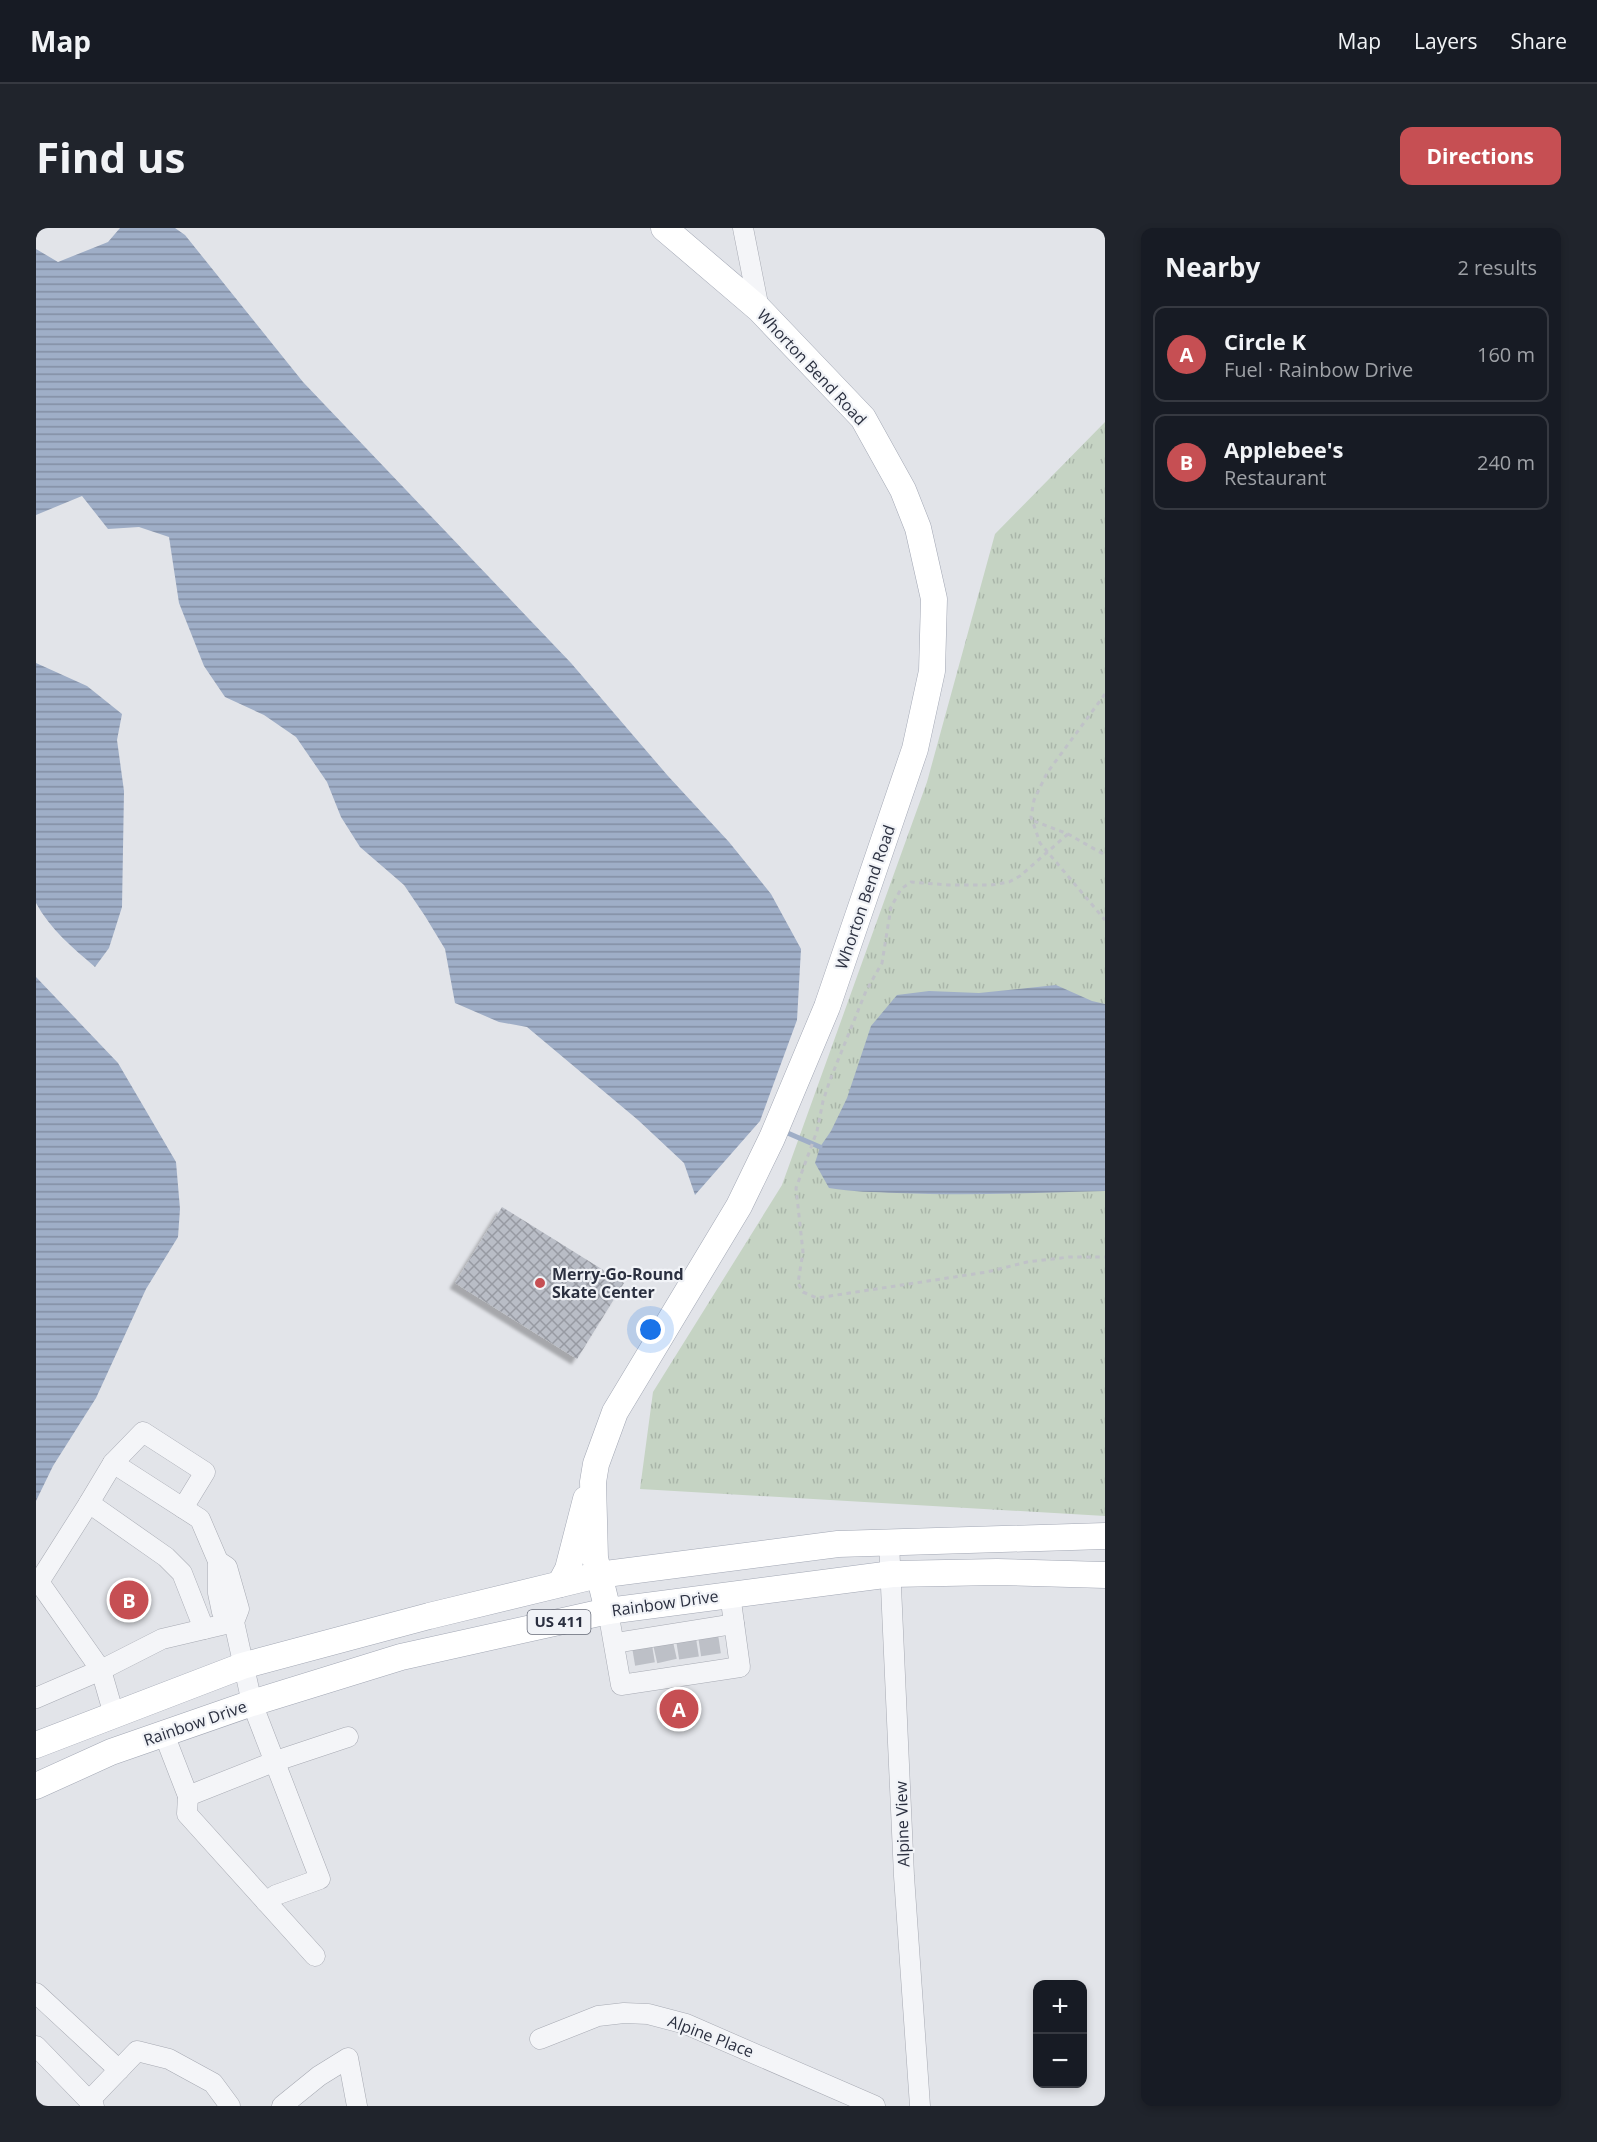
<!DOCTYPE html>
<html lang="en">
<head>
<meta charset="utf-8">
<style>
  :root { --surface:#171b24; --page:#20242c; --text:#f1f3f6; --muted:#9ea1a6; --line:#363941; --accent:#c64f53 }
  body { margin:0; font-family:"Open Sans",sans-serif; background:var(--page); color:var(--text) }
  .controls { position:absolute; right:18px; bottom:18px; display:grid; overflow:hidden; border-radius:12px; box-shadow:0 3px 9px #0003 }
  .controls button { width:54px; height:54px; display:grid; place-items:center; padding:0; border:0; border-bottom:2px solid var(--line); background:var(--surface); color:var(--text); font:30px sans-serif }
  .you { position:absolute; left:615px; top:1102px; width:21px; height:21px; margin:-15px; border:4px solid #fff; border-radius:50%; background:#1a73e8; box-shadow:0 0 0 9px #1a73e833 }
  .badge { display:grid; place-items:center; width:39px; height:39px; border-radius:50%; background:var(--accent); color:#fff; font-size:20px; font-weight:700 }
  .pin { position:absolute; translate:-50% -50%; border:3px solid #fff; box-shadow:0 2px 6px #0006 }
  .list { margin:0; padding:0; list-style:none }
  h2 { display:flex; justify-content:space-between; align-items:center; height:78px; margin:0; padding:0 24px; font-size:26px }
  h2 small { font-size:20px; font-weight:400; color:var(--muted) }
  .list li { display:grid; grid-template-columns:39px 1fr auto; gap:18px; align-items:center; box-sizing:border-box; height:96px; margin:0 12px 12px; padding:0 12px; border:2px solid var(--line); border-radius:12px }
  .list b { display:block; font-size:22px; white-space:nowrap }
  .list p { margin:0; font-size:20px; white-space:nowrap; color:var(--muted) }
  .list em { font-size:20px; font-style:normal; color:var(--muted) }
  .map { position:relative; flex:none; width:1069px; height:1878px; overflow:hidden; border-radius:12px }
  header { display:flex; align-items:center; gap:36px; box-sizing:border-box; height:84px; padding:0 30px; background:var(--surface); border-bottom:2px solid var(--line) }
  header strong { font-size:28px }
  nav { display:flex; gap:33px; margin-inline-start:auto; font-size:21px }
  .intro { display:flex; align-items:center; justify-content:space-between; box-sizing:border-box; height:144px; padding:0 36px }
  h1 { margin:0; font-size:42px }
  .button { padding:15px 27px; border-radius:12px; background:var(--accent); color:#fff; font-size:21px; font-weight:700 }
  main { display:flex; gap:36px; padding:0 36px }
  aside { flex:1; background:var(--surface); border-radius:12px; box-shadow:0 3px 9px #0003 }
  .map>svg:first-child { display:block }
  .grass { fill:url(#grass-tufts) }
  .water { fill:url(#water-rules) }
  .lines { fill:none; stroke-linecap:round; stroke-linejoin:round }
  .stream { stroke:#9faec7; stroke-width:5 }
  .building { fill:url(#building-cross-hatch); filter:url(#shadow) }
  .minor-tunnel { stroke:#bdc0c7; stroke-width:20; stroke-dasharray:20 10; stroke-linecap:butt }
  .minor-casing { stroke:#a7aab3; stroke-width:21 }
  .major-casing { stroke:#a2a7b4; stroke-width:27 }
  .path { stroke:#c0c2c8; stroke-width:3; stroke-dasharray:4.5 4.5; stroke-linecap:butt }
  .minor { stroke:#f4f5f8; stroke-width:20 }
  .major { stroke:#fff; stroke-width:26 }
  .poi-dot { fill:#c64f53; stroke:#f1f3f7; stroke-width:2 }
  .labels { text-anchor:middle; stroke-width:4.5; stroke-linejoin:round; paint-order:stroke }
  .shield { fill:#f1f3f7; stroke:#666a77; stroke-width:1.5 }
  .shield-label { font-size:15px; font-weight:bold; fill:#2b3040 }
  .street-label { font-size:16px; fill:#2b3040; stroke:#f1f3f7 }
  .poi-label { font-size:16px; font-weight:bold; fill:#2b3040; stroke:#f1f3f7; text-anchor:start }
</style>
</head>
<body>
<header>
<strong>Map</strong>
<nav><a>Map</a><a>Layers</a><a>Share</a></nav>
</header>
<div class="intro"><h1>Find us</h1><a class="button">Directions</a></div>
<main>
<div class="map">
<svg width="1069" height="1878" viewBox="0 0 1069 1878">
  <defs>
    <pattern id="grass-tufts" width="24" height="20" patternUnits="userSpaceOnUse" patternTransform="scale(1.5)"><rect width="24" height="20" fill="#c5d3c3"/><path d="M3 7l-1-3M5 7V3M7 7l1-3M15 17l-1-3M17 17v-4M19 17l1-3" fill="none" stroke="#a9b5a9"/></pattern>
    <pattern id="water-rules" width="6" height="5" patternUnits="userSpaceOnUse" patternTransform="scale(1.5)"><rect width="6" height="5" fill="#9faec7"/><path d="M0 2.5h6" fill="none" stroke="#828ea3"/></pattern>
    <pattern id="building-cross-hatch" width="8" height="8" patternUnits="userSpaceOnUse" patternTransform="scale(1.5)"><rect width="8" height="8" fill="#b9bdc6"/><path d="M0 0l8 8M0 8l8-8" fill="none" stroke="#979aa2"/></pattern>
    <filter id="shadow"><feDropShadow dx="-5.5" dy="5.5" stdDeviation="1.5" flood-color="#0004"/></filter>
  </defs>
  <rect width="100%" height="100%" fill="#e2e4e9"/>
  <polygon class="grass" points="1069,194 1069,1288 604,1261 617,1164 746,957 891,554 959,306"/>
  <g class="water">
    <polygon points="84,0 139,0 149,7 267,154 535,435 632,548 693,614 735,666 765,721 761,792 724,893 659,967 648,935 602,892 491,799 463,794 419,775 409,721 389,688 368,657 324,619 305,589 291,554 260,509 228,487 189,469 168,438 143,375 133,309 103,299 72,301 46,268 0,287 0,21 22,34 72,14"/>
    <path d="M0 435 51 458 86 486 81 512 88 563 86 679 73 720 59 739C37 720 14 701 0 675Z"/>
    <polygon points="0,749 82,835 140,934 144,981 142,1009 110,1061 60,1170 17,1238 0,1273"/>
    <path d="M1020 757 1056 773 1069 776V963C1000 965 931 968 861 965 838 964 816 964 793 960L779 935 784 919 795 903 811 870 835 798 861 767 893 763 943 765Z"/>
  </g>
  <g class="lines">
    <polyline class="stream" points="747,903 784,919"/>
  </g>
  <polygon class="building" points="466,979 588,1055 541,1131 419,1055"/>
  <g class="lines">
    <g class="minor-tunnel">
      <polyline points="672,1407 675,1427"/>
      <polyline points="650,1411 653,1430"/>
      <polyline points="627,1415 631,1433"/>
      <polyline points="606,1418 609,1436"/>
    </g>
    <defs>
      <g id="minor">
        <polyline points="707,0 723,81"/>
        <polyline points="77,1235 164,1291 182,1333 182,1365 186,1384 198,1394"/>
        <polyline points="53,1275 130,1329 146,1345 168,1401"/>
        <polyline points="853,1314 868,1648 884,1878"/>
        <polyline points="182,1333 191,1339 203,1381 198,1394 216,1475 284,1651 240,1667 230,1674"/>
        <polyline points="572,1383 585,1457 704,1439 694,1366"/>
        <polyline points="579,1415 698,1396"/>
        <polyline points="0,1470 65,1442 126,1411 198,1394"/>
        <polyline points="78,1487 65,1442 3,1354 53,1275 77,1235 107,1204 169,1244 147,1280"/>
        <polyline points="128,1506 152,1568 240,1533 312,1509"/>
        <polyline points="152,1568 151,1586 279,1728"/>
        <polyline points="0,1765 83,1842"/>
        <polyline points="504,1811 562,1788 588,1785 612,1786 650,1796 839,1878"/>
        <polyline points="0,1818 58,1878"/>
        <polyline points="53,1873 101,1823 133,1831 177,1855 194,1878"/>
        <polyline points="246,1878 283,1848 312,1830 321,1878"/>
      </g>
      <g id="major">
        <polyline points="524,1356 532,1341 550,1271"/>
        <polyline points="572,1383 559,1330 557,1254 560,1236 579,1184 703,978 736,910 791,779 879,521 896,443 898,371 882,300 867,262 827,190 723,81 628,0"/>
        <polyline points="0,1517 206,1438 393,1388 562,1347 802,1316 1069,1308"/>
        <polyline points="0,1558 75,1524 216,1475 365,1429 572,1383 856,1346 961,1344 1069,1347"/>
      </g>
    </defs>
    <use href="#minor" class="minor-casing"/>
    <use href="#major" class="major-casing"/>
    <g class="path">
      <polyline points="1069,466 1011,545 998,572 995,589 1004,615 1069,692"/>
      <polyline points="998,593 1032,606 1069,627"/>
      <polyline points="1032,606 984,648 973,654 955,657 912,657 875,654 865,661 855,679 846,735 830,763 794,852 787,873 781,903 760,960 767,1024 762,1055 767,1064 781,1070 951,1044 991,1034 1033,1029 1069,1029"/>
    </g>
    <use href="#minor" class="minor"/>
    <use href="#major" class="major"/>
  </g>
  <circle class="poi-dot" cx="504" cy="1055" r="6"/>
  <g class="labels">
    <rect class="shield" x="491.5" y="1382" width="63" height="24" rx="4.5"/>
    <g class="shield-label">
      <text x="523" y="1399">US 411</text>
    </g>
    <g class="street-label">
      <text transform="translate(776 139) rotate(47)" y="6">Whorton Bend Road</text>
      <text transform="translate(829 669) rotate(-71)" y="6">Whorton Bend Road</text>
      <text transform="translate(629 1375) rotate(-8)" y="6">Rainbow Drive</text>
      <text transform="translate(159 1495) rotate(-19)" y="6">Rainbow Drive</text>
      <text transform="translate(866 1596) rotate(-92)" y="6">Alpine View</text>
      <text transform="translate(675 1808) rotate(21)" y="6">Alpine Place</text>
    </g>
    <g class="poi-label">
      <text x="516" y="1052">Merry-Go-Round<tspan x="516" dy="18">Skate Center</tspan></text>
    </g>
  </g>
</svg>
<div class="controls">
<button>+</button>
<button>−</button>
</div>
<div class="you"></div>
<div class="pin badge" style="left:643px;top:1481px">A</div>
<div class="pin badge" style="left:93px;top:1372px">B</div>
</div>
<aside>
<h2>Nearby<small>2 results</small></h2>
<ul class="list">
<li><span class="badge">A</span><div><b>Circle K</b><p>Fuel · Rainbow Drive</p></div><em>160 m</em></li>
<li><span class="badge">B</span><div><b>Applebee's</b><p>Restaurant</p></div><em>240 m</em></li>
</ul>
</aside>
</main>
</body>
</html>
